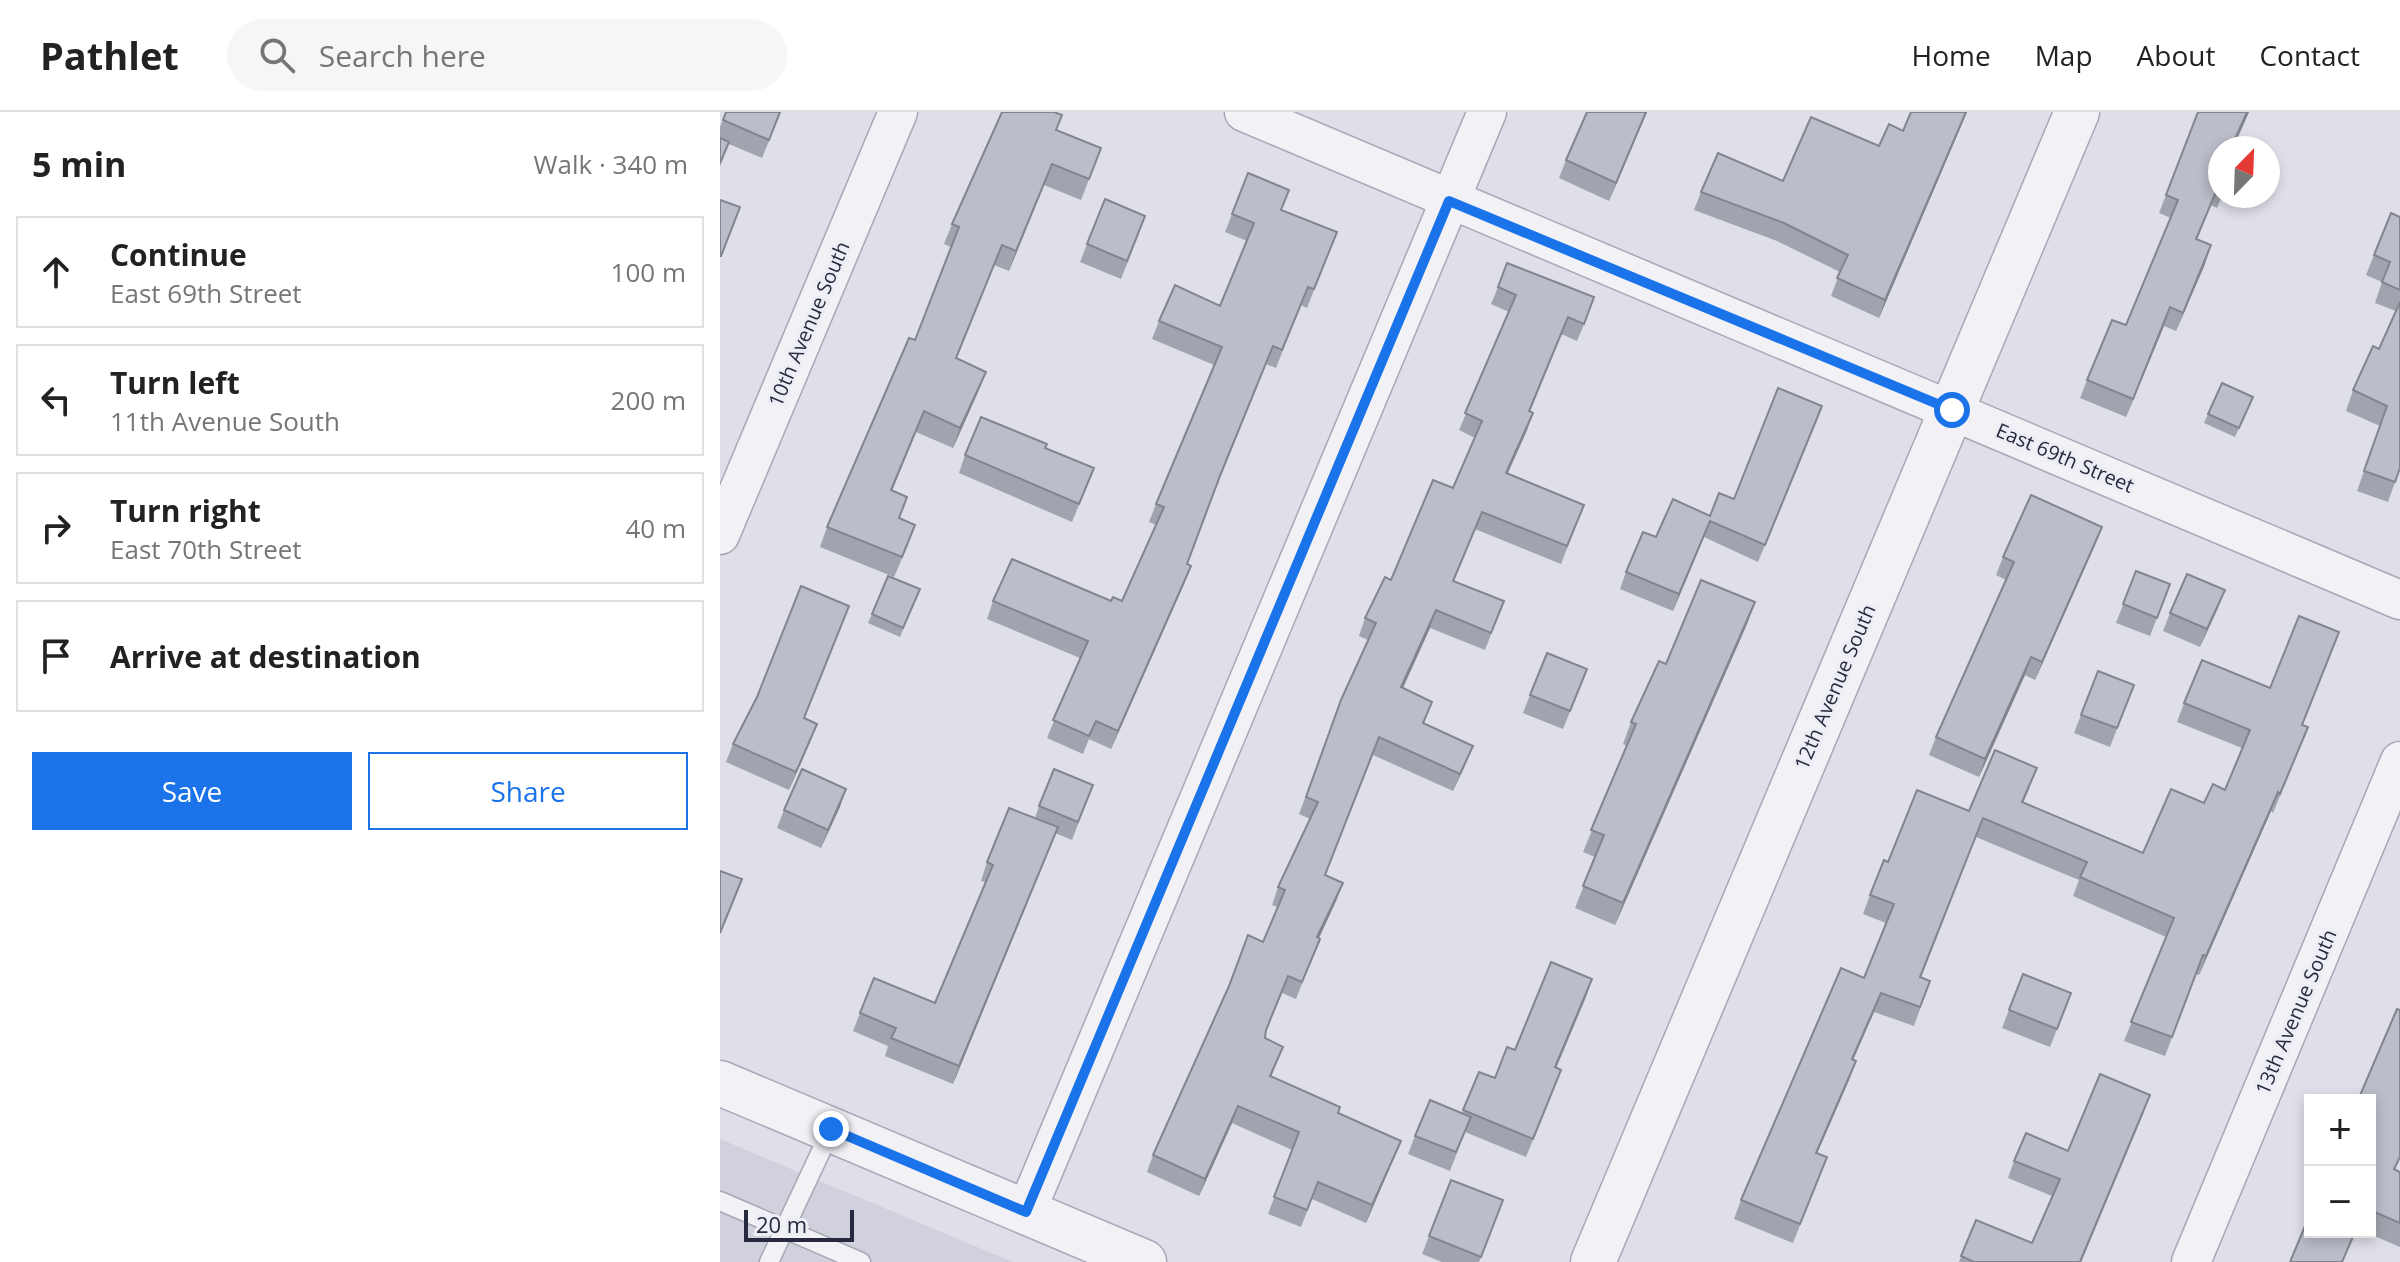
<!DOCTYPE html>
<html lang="en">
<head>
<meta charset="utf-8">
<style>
  :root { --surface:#fff; --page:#f6f6f6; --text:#222; --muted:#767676; --line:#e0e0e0; --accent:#1a73e8 }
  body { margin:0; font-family:"Open Sans",sans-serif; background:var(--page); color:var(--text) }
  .controls { position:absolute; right:24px; bottom:24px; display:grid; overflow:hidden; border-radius:0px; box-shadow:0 4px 12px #0003 }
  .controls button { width:72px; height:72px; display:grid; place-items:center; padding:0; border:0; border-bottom:2px solid var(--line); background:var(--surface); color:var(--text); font:40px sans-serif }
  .compass { position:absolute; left:1488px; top:24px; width:72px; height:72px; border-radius:50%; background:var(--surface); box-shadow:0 4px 12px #0003; rotate:23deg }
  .scale { position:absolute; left:24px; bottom:20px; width:110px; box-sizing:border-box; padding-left:8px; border:4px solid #27293e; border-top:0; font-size:22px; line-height:28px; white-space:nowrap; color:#27293e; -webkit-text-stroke:6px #edeef5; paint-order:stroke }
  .stop { position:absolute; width:24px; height:24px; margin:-18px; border:6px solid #1a73e8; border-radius:50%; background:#fff }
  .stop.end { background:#1a73e8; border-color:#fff; box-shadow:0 2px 8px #0008 }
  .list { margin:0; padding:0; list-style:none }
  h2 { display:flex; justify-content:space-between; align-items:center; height:104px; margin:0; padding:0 32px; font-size:34px }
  h2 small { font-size:26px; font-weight:400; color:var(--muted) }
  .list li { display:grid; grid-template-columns:52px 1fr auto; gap:24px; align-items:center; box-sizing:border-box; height:112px; margin:0 16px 16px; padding:0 16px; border:2px solid var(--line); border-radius:0px }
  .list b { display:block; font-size:30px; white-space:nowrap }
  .list p { margin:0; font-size:26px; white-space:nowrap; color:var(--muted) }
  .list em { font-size:26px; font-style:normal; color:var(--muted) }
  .actions { display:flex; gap:16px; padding:24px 32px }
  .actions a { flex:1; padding:18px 0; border:2px solid var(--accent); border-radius:0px; text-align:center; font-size:28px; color:var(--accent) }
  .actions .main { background:var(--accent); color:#fff }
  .icon { flex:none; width:44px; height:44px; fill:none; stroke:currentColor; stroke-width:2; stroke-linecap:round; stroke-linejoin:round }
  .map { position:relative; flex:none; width:1680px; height:1150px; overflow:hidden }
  header { display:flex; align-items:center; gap:48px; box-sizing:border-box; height:112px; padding:0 40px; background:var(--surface); border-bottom:2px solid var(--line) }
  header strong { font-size:38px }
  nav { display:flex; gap:44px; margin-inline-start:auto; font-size:28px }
  .search { width:560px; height:72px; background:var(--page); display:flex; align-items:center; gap:20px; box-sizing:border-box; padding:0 28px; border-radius:44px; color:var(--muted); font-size:30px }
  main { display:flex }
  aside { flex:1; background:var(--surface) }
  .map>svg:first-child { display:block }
  .built { fill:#d0d1dc }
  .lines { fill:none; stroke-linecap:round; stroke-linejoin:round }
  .service-casing { stroke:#a7a8b5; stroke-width:21 }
  .minor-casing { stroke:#a7a8b5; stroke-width:41 }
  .tertiary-casing { stroke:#a7a8b5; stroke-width:47 }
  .service { stroke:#f1f1f6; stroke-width:18 }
  .minor { stroke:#f1f1f6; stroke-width:38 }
  .tertiary { stroke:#f1f1f6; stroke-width:44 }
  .wall { fill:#a1a3ae }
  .shaded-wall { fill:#83848d }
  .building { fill:#bbbdca; stroke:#83848d; stroke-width:2 }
  .route { stroke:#1a73e8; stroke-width:10 }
  .labels { text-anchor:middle; stroke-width:6; stroke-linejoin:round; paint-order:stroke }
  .street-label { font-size:20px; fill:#27293e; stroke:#edeef5 }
</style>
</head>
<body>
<header>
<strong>Pathlet</strong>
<div class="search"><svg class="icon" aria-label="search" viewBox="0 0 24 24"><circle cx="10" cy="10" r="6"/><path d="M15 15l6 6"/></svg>Search here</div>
<nav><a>Home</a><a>Map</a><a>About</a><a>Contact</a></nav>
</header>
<main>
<aside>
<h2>5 min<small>Walk · 340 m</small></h2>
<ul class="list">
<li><svg class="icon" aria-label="ahead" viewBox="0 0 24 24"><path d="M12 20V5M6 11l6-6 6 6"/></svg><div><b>Continue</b><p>East 69th Street</p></div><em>100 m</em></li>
<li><svg class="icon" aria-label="left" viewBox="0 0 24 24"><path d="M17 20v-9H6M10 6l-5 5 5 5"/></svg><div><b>Turn left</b><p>11th Avenue South</p></div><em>200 m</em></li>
<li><svg class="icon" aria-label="right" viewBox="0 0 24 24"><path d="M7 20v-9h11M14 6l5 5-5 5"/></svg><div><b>Turn right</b><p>East 70th Street</p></div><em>40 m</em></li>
<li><svg class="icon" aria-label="arrive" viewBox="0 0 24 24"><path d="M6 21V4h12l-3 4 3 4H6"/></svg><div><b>Arrive at destination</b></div></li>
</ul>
<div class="actions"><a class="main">Save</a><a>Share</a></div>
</aside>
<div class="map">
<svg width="1680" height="1150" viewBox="0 0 1680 1150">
  <rect width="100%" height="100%" fill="#dedfe8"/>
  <polygon class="built" points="0,1027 293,1150 0,1150"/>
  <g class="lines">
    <defs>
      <g id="service">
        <polyline points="0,1089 141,1150"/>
        <polyline points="49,1150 111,1018"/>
      </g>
      <g id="minor">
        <polyline points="524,0 1680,488"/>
        <polyline points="0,423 178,0"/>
        <polyline points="306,1100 767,0"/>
        <polyline points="1471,1150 1680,649"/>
      </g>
      <g id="tertiary">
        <polyline points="0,971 424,1150"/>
        <polyline points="873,1150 1357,0"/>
      </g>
    </defs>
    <use href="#service" class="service-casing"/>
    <use href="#minor" class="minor-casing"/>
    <use href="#tertiary" class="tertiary-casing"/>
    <use href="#service" class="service"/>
    <use href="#minor" class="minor"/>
    <use href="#tertiary" class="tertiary"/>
  </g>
  <g class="wall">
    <polygon points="6,0 61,0 42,46 9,32 0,54 0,15"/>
    <polygon points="867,0 927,0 889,89 839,66 846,48"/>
    <polygon points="1191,0 1247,0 1159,206 1111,184 1120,160 1057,129 974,98 981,80 1063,69 1159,34 1183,19"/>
    <polygon points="1478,0 1529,0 1513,36 1500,36 1500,84 1502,84 1497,96 1491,93 1477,128 1485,152 1456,219 1444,214 1406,305 1360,286 1367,268 1406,213 1451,106 1439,101"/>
    <polygon points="337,18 381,36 361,88 324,73 289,159 274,153 236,247 266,260 258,280 233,336 196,320 172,379 188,433 174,465 100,435 107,415 195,228 231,135 224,132 232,112"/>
    <polygon points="561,98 617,120 587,196 581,193 556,256 546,252 495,379 467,453 471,454 464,472 391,637 369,627 363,642 327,626 360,546 267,507 273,489 402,489 436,413 429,410 436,392 494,253 432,227 439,209 500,194 527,129 505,120 512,102"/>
    <polygon points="1680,105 1680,356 1668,390 1637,379 1660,314 1626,299 1633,278 1659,237 1676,199 1655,191 1662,170 1646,163 1654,143"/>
    <polygon points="419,122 401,167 360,150 367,132"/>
    <polygon points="778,175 868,203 857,229 841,222 810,300 807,318 788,361 864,393 841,452 755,417 734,469 784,489 765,538 710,516 683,576 704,611 746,651 733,679 653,643 605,763 623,771 616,789 599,826 593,844 576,887 562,881 545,921 545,926 563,935 551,965 618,1002 674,1046 646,1111 592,1087 581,1115 548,1102 572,1038 512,1011 479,1084 427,1060 433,1043 543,830 557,795 552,793 558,775 590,707 579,702 621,588 648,528 639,524 645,506 733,376 755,326 739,318 789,200 771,192"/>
    <polygon points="1533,285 1515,325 1484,311 1488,302"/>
    <polygon points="1102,294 1038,450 984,425 953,499 900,477 906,460 936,425 990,404 1014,387"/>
    <polygon points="325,336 374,356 352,410 239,361 245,343"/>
    <polygon points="1375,433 1315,568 1305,563 1259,665 1209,643 1216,625 1286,468 1276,463 1283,445"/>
    <polygon points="1416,459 1450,472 1430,524 1396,511"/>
    <polygon points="1505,478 1480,535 1443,519 1450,501"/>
    <polygon points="196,487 180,525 148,511 152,502"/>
    <polygon points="1035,490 1027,512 895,813 855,796 875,745 863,740 907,634 903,632 911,610 946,552"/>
    <polygon points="129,494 84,606 90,630 69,678 6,650 13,632"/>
    <polygon points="1378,559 1414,573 1390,635 1354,621"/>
    <polygon points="860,575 843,617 803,601 810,583"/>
    <polygon points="1464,591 1583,613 1588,615 1553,701 1551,699 1479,863 1476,862 1445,944 1404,929 1446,825 1353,784 1359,768 1256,725 1201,866 1210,869 1194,914 1154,900 1133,948 1129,968 1097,1041 1107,1045 1073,1131 1014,1107 1021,1088 1144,866 1166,811 1143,802 1150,783 1168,750 1249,699 1310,675 1303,691 1423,741 1484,691 1505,678 1522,636 1457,610"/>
    <polygon points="373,673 352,728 335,721 233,972 165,944 168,934 133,919 140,901 215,891 265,770 261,769 267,750 315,706 319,694"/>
    <polygon points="126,677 101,736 57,716 64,698"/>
    <polygon points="1303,862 1351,881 1330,935 1282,916"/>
    <polygon points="872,867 836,955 841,958 806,1045 745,1020 730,1059 688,1042 695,1024 742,1001 759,960 775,966 795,938"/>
    <polygon points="1650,988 1676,1058 1680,1060 1680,1135 1645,1120 1650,1120"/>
    <polygon points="1424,1000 1361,1150 1239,1150 1256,1108 1312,1131 1332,1084 1288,1066 1294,1049 1348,1039"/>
    <polygon points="783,1088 759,1150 722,1150 702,1142 709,1124"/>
  </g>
  <g class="shaded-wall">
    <polygon points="926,0 927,0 889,89 896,71"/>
    <polygon points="1246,0 1247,0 1159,206 1165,188"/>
    <polygon points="1527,0 1529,0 1513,36 1511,36"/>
    <polygon points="332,52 324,73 289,159 296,139"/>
    <polygon points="1491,133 1485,152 1456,219 1463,201"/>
    <polygon points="1450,195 1444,214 1406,305 1413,287"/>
    <polygon points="266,260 258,280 233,336 240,316"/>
    <polygon points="1102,294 1096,310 1038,450 1045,433"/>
    <polygon points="204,299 196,320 163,399 171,378"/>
    <polygon points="813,301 807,318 780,378 786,361"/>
    <polygon points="990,409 984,425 953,499 959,482"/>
    <polygon points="1382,415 1375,433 1315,568 1322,550"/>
    <polygon points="471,454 464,472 391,637 398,619"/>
    <polygon points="1505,478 1498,496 1480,535 1487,517"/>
    <polygon points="1035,490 1027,512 895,813 903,791"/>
    <polygon points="716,498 710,516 675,593 681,575"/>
    <polygon points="1311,545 1305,563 1259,665 1265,647"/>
    <polygon points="97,612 90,630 69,678 76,660"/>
    <polygon points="753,634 746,651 733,679 740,662"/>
    <polygon points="126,677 120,695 101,736 108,718"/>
    <polygon points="1558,680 1551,699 1479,863 1486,844"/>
    <polygon points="338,715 331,733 233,972 239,954"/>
    <polygon points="623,771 616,789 591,843 597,825"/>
    <polygon points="872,867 866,885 829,973 835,955"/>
    <polygon points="1161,881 1154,900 1125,966 1132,947"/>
    <polygon points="1136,949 1129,968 1089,1060 1096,1041"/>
    <polygon points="1430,983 1361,1150 1360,1150"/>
    <polygon points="518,994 512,1011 479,1084 485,1067"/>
    <polygon points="681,1029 674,1046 646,1111 652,1093"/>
  </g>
  <g class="building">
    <polygon points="6,0 60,0 49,28 3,8"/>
    <polygon points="282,0 334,0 342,3 336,18 381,36 369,67 332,52 296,139 282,133 236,246 266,260 240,316 204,299 171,378 187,385 179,406 195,413 182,445 107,415 189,226 195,228 239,115 232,112"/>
    <polygon points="867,0 926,0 896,71 846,48"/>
    <polygon points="1191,0 1246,0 1165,188 1117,166 1128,143 1064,111 981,80 998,41 1063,69 1091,5 1159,34 1169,12 1183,19"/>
    <polygon points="1478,0 1527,0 1511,36 1500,36 1500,76 1498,75 1476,127 1491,133 1463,201 1450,195 1413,287 1367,268 1392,208 1406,213 1458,88 1446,83"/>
    <polygon points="0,26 9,30 0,51"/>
    <polygon points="528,61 569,78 561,98 617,120 594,177 588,175 562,238 553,234 501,361 467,452 471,454 398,619 376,609 369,624 333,608 368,529 273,489 292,447 391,489 393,485 402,489 444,395 436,392 502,235 439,209 455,173 500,194 534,111 512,102"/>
    <polygon points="385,87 425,104 407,149 367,132"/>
    <polygon points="0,88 20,95 1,144 0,144"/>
    <polygon points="1671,101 1680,105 1680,178 1662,170 1670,150 1654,143"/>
    <polygon points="787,151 874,185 864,212 848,205 809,299 813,301 786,361 864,393 847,434 762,400 733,469 784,489 771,521 716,498 681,575 712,590 703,611 753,634 740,662 659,625 605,763 623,771 597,825 600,827 582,870 568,864 546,918 545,926 563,935 550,964 620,995 618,1001 681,1029 652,1093 598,1070 587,1098 554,1085 579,1020 518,994 485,1067 433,1043 509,874 528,823 543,830 565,778 558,775 598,690 586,685 621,588 656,511 645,506 665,465 671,468 713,368 733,376 762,309 745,301 796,183 778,175"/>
    <polygon points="1680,190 1680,356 1675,370 1644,359 1667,294 1633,278 1653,234 1659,237"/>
    <polygon points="1502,271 1533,285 1519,316 1488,302"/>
    <polygon points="1058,276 1102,294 1045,433 990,409 959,482 906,460 923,420 936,425 953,387 990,404 999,381 1014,387"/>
    <polygon points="261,305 327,332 325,336 374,356 359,392 245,343"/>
    <polygon points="1311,383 1382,415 1322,550 1311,545 1265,647 1216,625 1294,450 1283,445"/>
    <polygon points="1416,459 1450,472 1437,506 1403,492"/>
    <polygon points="1467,462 1505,478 1487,517 1450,501"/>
    <polygon points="168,464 200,477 183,516 152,502"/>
    <polygon points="981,468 1035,490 903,791 863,774 884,723 871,718 916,612 911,610 939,549 946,552"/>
    <polygon points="81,474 129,494 84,606 97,612 76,660 13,632 37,585"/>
    <polygon points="1579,504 1619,520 1582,613 1588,615 1560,682 1558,680 1486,844 1483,843 1452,925 1411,910 1454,806 1360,765 1367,750 1263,706 1200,865 1210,869 1200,895 1161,881 1132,947 1136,949 1096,1041 1107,1045 1080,1112 1021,1088 1121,856 1144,866 1174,792 1150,783 1164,748 1168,750 1197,678 1249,699 1275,638 1317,656 1302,690 1423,741 1451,677 1484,691 1493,672 1505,678 1530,618 1464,591 1482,548 1550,576"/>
    <polygon points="827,541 867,557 850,599 810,583"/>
    <polygon points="1378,559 1414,573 1397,616 1361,603"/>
    <polygon points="82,657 126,677 108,718 64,698"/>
    <polygon points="334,657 373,673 358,710 319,694"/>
    <polygon points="289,696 338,715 239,954 171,926 176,916 140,901 154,866 215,891 273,753 267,750"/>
    <polygon points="0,759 22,767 0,821"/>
    <polygon points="831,850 872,867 835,955 841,958 813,1027 743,998 759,960 775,966 787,935 795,938"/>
    <polygon points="1303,862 1351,881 1337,917 1289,898"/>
    <polygon points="1677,897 1680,898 1680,1045 1674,1057 1680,1060 1680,1111 1650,1098 1650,988 1638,988"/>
    <polygon points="1380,962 1430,983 1360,1150 1254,1150 1241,1144 1256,1108 1312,1131 1340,1067 1294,1049 1306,1021 1348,1039"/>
    <polygon points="710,988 751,1005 736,1040 695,1024"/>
    <polygon points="731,1068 783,1088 761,1145 709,1124"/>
    <polygon points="1590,1102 1590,1120 1635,1120 1622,1150 1570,1150"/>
  </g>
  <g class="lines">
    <polyline class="route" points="111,1017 306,1100 729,89 1232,298"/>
  </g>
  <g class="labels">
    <g class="street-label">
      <text transform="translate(89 212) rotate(-67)" y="7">10th Avenue South</text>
      <text transform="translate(1345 346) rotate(23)" y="7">East 69th Street</text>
      <text transform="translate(1115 575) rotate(-67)" y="7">12th Avenue South</text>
      <text transform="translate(1576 900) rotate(-67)" y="7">13th Avenue South</text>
    </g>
  </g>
</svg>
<div class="controls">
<button>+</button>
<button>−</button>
</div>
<svg class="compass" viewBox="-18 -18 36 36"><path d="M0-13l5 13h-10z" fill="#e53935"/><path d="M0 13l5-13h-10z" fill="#767676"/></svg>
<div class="scale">20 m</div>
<div class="stop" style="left:1232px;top:298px"></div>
<div class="stop end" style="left:111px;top:1017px"></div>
</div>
</main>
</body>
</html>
